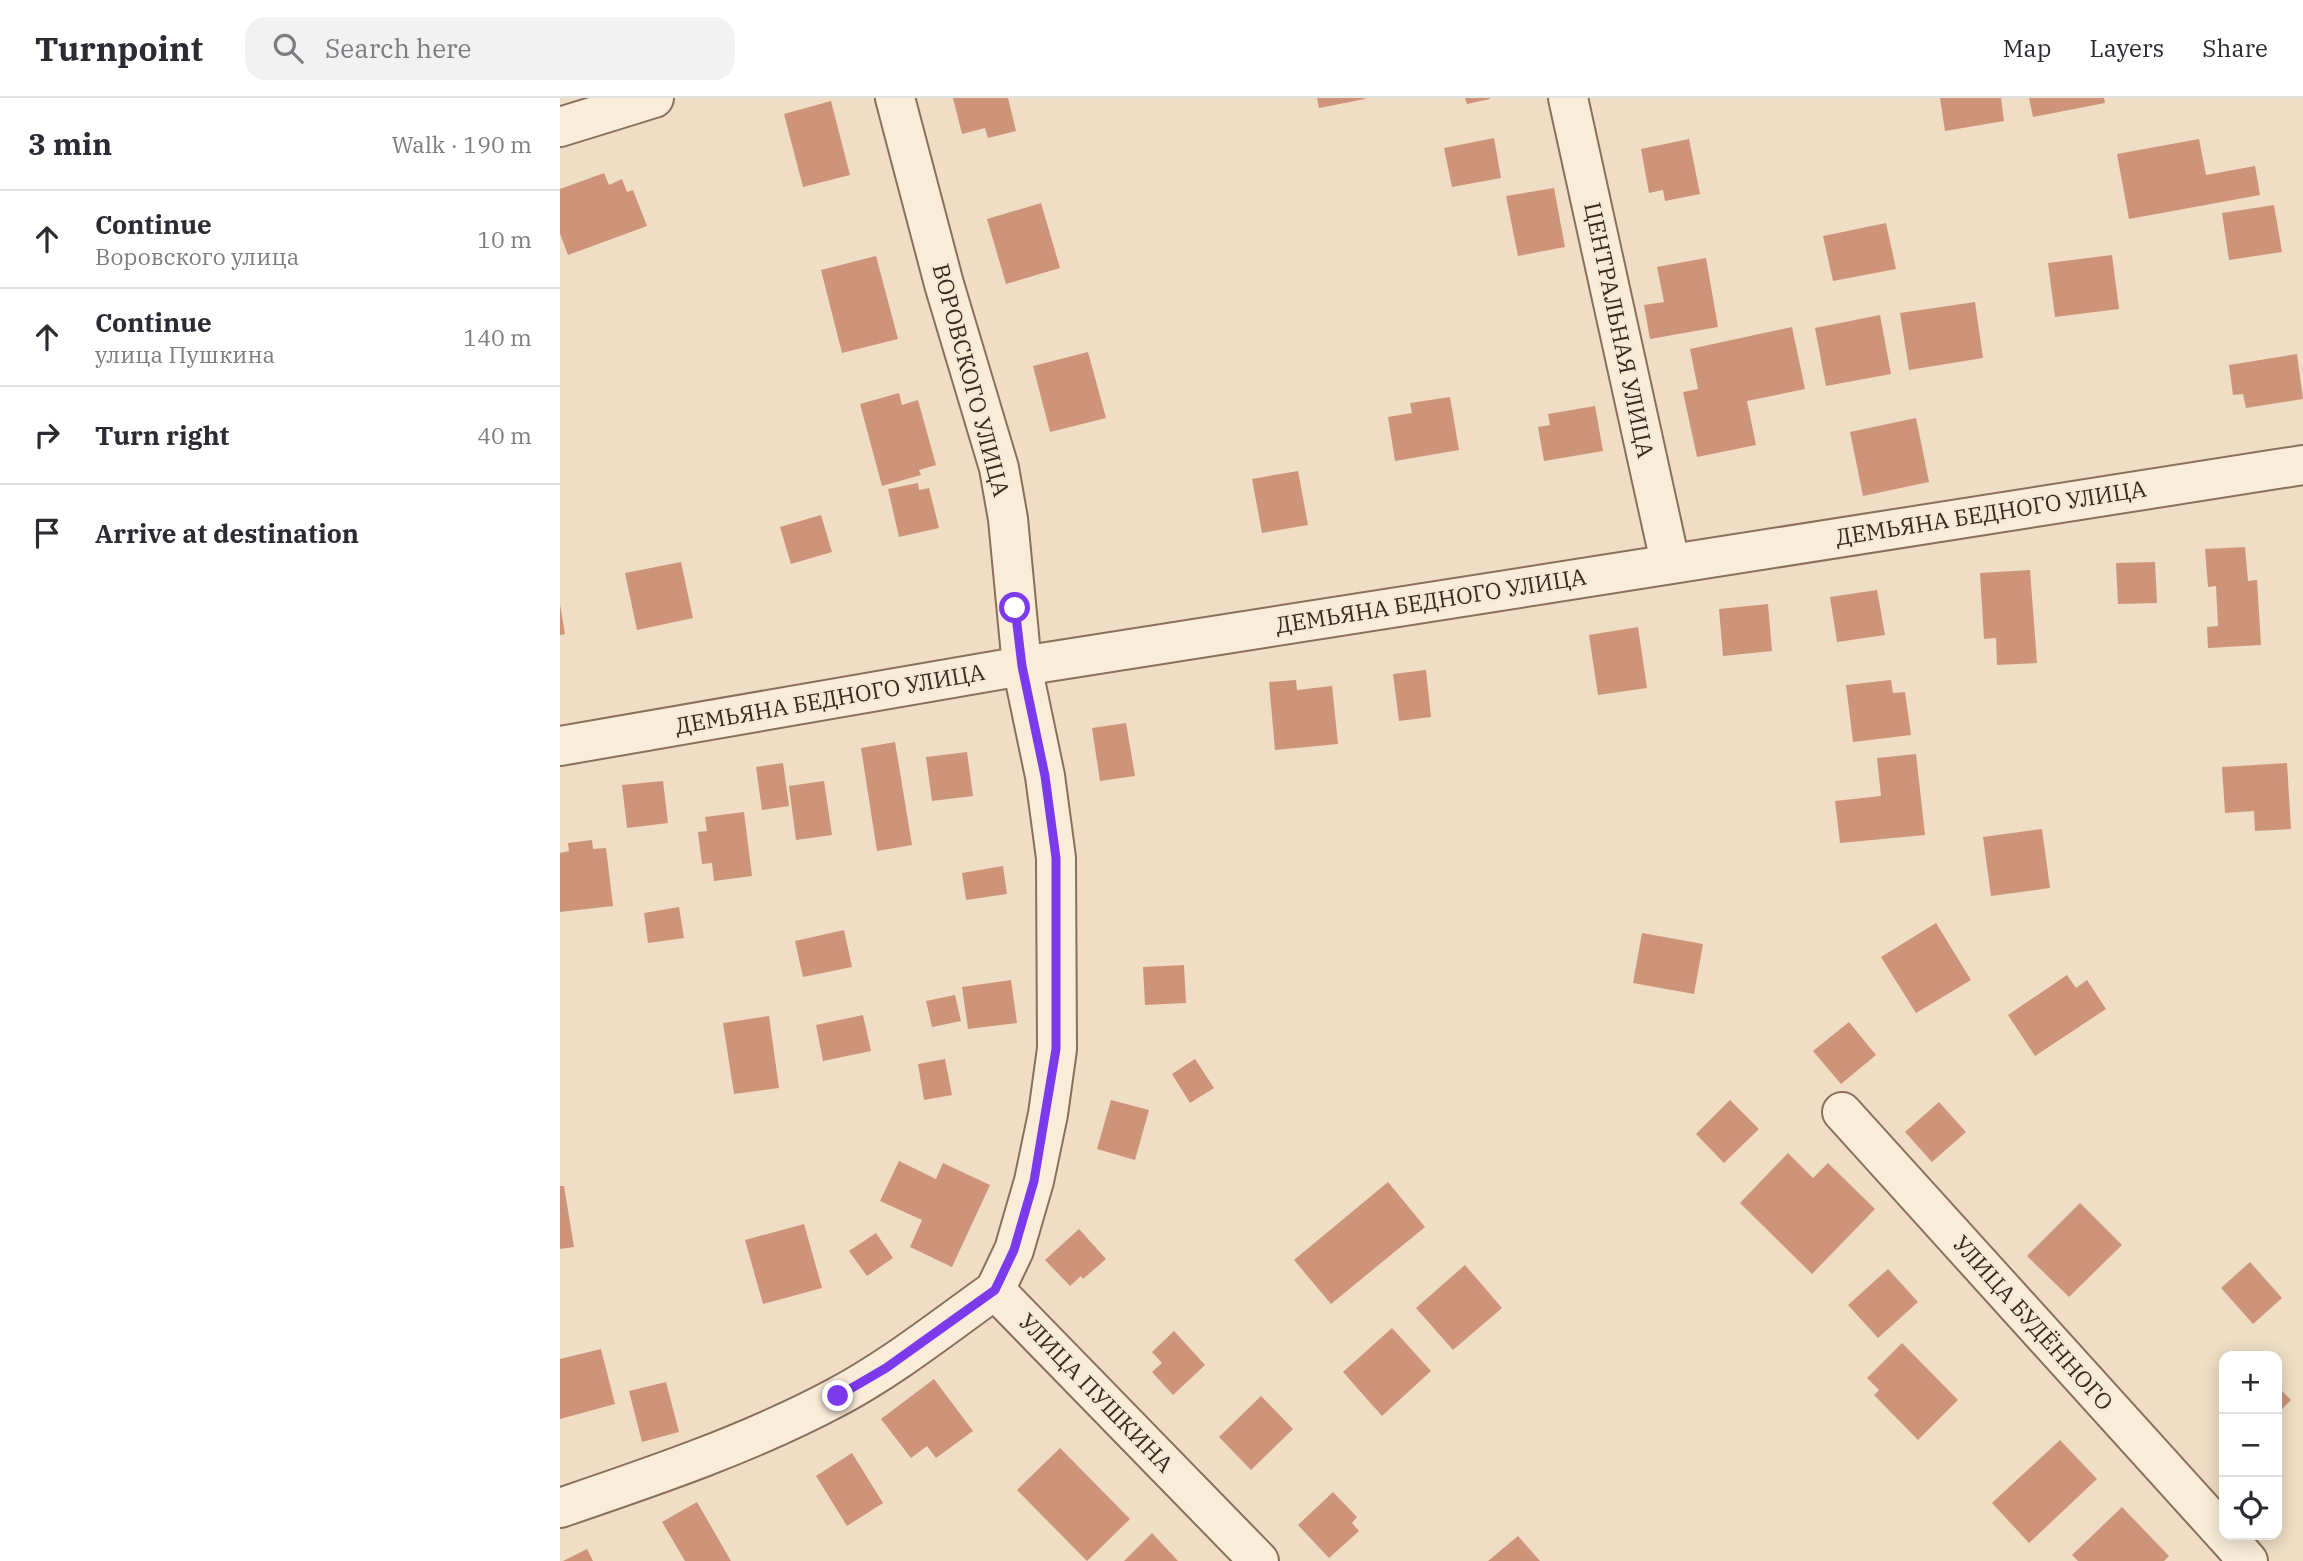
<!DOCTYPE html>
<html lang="en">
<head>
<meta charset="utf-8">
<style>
  :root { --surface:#fff; --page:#f2f2f3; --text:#2b2b33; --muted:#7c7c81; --line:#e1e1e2 }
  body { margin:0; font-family:"IBM Plex Serif",serif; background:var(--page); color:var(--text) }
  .controls { position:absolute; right:21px; bottom:21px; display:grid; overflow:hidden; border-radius:14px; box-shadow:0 4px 18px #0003 }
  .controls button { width:63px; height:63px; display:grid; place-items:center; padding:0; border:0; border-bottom:2px solid var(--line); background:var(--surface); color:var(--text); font:35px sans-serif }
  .stop { position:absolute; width:21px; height:21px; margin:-16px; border:5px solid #7c3aed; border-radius:50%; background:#fff }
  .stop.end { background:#7c3aed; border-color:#fff; box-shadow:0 2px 7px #0008 }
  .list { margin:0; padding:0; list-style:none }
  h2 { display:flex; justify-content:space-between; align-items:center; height:91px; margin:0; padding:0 28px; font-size:30px }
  h2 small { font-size:23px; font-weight:400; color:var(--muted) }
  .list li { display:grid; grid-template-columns:46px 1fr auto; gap:21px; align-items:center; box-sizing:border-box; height:98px; padding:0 28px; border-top:2px solid var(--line) }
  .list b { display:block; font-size:26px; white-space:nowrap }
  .list p { margin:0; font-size:23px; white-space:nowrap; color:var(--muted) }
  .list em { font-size:23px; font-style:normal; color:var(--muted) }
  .icon { flex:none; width:38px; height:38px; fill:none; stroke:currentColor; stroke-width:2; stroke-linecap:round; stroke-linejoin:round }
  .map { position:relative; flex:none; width:1743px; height:1463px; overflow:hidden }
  header { display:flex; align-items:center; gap:42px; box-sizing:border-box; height:98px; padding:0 35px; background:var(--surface); border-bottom:2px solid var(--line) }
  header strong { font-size:33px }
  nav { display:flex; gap:38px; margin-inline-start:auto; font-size:24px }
  .search { width:490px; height:63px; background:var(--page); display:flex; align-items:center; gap:18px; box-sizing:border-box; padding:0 24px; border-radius:21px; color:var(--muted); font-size:26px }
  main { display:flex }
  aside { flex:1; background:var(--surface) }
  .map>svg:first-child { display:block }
  .building { fill:#ce947a }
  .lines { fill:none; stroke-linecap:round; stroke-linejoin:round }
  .minor-casing { stroke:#8a6f5b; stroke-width:42 }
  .minor { stroke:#f9ecd9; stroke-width:38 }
  .route { stroke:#7c3aed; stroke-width:9 }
  .labels { text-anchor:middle; stroke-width:5; stroke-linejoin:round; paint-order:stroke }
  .street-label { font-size:23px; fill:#3a291f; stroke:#f6e9d5 }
</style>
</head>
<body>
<header>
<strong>Turnpoint</strong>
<div class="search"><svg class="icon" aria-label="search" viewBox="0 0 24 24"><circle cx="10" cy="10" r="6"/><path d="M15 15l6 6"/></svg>Search here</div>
<nav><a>Map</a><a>Layers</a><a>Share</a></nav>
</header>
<main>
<aside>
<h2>3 min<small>Walk · 190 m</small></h2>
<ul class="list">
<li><svg class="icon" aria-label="ahead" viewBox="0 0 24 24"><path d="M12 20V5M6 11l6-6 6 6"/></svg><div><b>Continue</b><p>Воровского улица</p></div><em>10 m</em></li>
<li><svg class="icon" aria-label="ahead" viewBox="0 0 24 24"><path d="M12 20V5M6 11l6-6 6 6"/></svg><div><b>Continue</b><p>улица Пушкина</p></div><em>140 m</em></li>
<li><svg class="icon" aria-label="right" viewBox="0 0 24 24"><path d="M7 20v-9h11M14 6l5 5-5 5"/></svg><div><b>Turn right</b></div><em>40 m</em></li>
<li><svg class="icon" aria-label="arrive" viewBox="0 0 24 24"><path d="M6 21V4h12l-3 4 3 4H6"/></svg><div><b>Arrive at destination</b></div></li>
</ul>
</aside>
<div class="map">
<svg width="1743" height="1463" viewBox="0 0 1743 1463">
  <rect width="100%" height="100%" fill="#efdec5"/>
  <g class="building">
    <polygon points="393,0 448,0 456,33 428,40 425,30 402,36"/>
    <polygon points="757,0 805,0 805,1 759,10"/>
    <polygon points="905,0 930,0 930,1 907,6"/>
    <polygon points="1380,0 1441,0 1444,23 1385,33"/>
    <polygon points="1469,0 1544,0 1545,5 1473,19"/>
    <polygon points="271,3 290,77 243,89 224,16"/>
    <polygon points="934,40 941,80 892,89 884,50"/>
    <polygon points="1129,41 1140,96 1105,103 1103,92 1089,95 1081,51"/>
    <polygon points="1639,41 1646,77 1695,68 1700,97 1569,121 1557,56"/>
    <polygon points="44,75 49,87 62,81 67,94 73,92 87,128 8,157 0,136 0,91"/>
    <polygon points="994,90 1005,149 958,158 946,98"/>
    <polygon points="481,105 500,170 446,186 427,121"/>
    <polygon points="1714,107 1722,154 1669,162 1662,115"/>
    <polygon points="1326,125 1336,171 1273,183 1263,138"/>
    <polygon points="1552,157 1559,211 1495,219 1488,165"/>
    <polygon points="316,158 338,241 282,255 261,172"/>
    <polygon points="1146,160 1158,229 1090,241 1084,207 1104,204 1097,169"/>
    <polygon points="1415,204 1423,260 1349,272 1340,215"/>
    <polygon points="1320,217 1331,276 1266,288 1255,230"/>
    <polygon points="1232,229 1245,291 1187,303 1196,347 1137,359 1123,294 1138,291 1130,251"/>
    <polygon points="528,254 546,320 490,334 473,268"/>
    <polygon points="1737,256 1743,301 1686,310 1683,296 1673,297 1669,267"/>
    <polygon points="339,295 342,307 358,302 376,367 359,372 361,377 322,388 300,306"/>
    <polygon points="890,299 899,352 835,363 828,319 852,315 850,305"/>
    <polygon points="1035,308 1043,353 984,363 978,329 990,327 988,316"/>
    <polygon points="1356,320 1369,384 1303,398 1290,334"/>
    <polygon points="738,373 748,427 702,435 692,381"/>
    <polygon points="358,385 359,392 369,390 379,430 339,439 328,391"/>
    <polygon points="261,417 272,454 231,466 220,429"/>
    <polygon points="1685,449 1688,483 1697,482 1701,547 1648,550 1647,529 1658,528 1656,488 1648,489 1645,451"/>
    <polygon points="121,464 133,520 77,532 65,475"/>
    <polygon points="1595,464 1597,505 1558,506 1556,465"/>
    <polygon points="1470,472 1477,565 1437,567 1436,540 1424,541 1420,475"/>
    <polygon points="1317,492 1325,537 1277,544 1270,499"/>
    <polygon points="0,506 5,536 0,537"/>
    <polygon points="1208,506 1212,553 1163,558 1159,511"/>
    <polygon points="1078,529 1087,590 1038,597 1029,537"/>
    <polygon points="866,572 871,619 839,623 833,576"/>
    <polygon points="736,582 737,592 772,588 778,646 715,652 709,584"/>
    <polygon points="1331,582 1333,595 1345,594 1351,637 1293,644 1286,587"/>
    <polygon points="566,625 575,678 540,683 532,630"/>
    <polygon points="335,644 352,747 317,753 301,650"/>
    <polygon points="407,654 413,698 372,703 366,659"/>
    <polygon points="1356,656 1365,737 1280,745 1275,703 1321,698 1317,660"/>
    <polygon points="223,665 229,708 202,712 196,669"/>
    <polygon points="1727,665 1731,731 1695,733 1694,713 1665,715 1662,669"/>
    <polygon points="103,683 108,725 67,730 62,687"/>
    <polygon points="264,683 272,737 236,742 229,688"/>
    <polygon points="184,714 192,778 154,783 152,765 142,766 138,734 147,733 145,719"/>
    <polygon points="1482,731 1490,790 1431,798 1423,739"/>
    <polygon points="32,742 33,751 46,750 53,808 0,814 0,755 9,753 8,745"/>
    <polygon points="443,768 447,796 406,802 402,775"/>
    <polygon points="119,809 124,840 88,845 84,815"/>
    <polygon points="1376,825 1411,882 1356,915 1321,859"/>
    <polygon points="284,832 292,869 243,879 235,843"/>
    <polygon points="1082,835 1143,846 1134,896 1073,885"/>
    <polygon points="624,867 626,905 585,907 583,869"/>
    <polygon points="1507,877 1516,890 1527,882 1546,911 1475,958 1448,917"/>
    <polygon points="451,882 457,925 408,931 402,889"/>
    <polygon points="395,897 401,923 372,929 366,903"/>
    <polygon points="303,917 311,953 263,963 256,927"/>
    <polygon points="209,918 219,990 174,996 163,925"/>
    <polygon points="1289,924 1316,957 1281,986 1253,953"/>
    <polygon points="385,961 392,997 364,1002 358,966"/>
    <polygon points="635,961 654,990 630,1005 612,976"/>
    <polygon points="551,1002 589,1012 575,1062 537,1051"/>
    <polygon points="1170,1002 1199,1031 1164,1065 1136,1036"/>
    <polygon points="1379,1004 1406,1034 1372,1064 1345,1034"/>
    <polygon points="1228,1055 1253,1080 1268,1065 1315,1111 1252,1176 1180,1105"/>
    <polygon points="339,1063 376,1081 383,1065 430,1087 392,1169 350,1149 362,1122 320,1103"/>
    <polygon points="828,1084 865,1129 771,1206 734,1162"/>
    <polygon points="0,1088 4,1088 14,1149 0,1151"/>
    <polygon points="1520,1105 1562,1147 1509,1199 1467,1158"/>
    <polygon points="244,1126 262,1190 203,1206 185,1142"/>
    <polygon points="519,1131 546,1161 523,1181 521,1178 510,1188 485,1162"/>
    <polygon points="316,1135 333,1160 307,1178 289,1153"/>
    <polygon points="1690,1164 1722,1200 1693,1226 1661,1190"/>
    <polygon points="905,1167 942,1210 893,1252 856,1210"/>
    <polygon points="1328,1171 1358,1204 1318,1240 1288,1207"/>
    <polygon points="832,1230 871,1273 822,1318 783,1274"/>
    <polygon points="614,1233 645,1267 613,1297 592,1274 602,1265 592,1254"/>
    <polygon points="1342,1245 1398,1302 1358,1342 1314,1297 1319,1292 1307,1280"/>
    <polygon points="41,1251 55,1306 0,1321 0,1261"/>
    <polygon points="374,1281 413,1333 376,1360 367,1348 351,1360 321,1321"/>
    <polygon points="106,1284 119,1334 82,1344 69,1293"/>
    <polygon points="1717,1288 1731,1302 1717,1316"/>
    <polygon points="701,1298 733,1331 691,1372 659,1339"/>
    <polygon points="1500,1342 1537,1381 1469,1445 1432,1405"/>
    <polygon points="500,1350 570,1421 527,1463 457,1392"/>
    <polygon points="292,1355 323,1405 287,1428 256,1378"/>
    <polygon points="773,1394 797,1419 792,1425 799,1433 769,1460 738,1427"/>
    <polygon points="137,1404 171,1463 125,1463 102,1424"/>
    <polygon points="1562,1409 1609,1458 1604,1463 1518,1463 1512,1457"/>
    <polygon points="592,1435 618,1463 564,1463"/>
    <polygon points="958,1438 980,1463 928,1463"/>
    <polygon points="27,1451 33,1463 3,1463"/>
  </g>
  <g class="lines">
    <defs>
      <g id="minor">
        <polyline points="335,0 384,186 439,370 448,421 462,568 485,678 496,760 497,951 488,1016 474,1083 454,1152 435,1192 699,1463"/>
        <polyline points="1008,0 1110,464"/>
        <polyline points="0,29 94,0"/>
        <polyline points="0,648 462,568 1743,367"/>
        <polyline points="1282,1014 1664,1436"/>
        <path d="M0 1410C94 1378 189 1346 277 1299 333 1269 383 1229 435 1192"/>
        <polyline points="1665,1437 1688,1463"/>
      </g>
    </defs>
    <use href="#minor" class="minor-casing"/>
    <use href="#minor" class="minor"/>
  </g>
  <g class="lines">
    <polyline class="route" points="278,1298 326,1270 435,1192 454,1152 474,1083 496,951 496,760 485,678 462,568 455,510"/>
  </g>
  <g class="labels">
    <g class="street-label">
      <text transform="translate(1059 232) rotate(78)" y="8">ЦЕНТРАЛЬНАЯ УЛИЦА</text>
      <text transform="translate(411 282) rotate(75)" y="8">ВОРОВСКОГО УЛИЦА</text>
      <text transform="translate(1431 415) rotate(-9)" y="8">ДЕМЬЯНА БЕДНОГО УЛИЦА</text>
      <text transform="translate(871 503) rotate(-9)" y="8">ДЕМЬЯНА БЕДНОГО УЛИЦА</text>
      <text transform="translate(270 601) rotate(-10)" y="8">ДЕМЬЯНА БЕДНОГО УЛИЦА</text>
      <text transform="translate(1473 1225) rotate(48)" y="8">УЛИЦА БУДЁННОГО</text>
      <text transform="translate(536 1295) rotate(46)" y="8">УЛИЦА ПУШКИНА</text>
    </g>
  </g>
</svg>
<div class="controls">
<button>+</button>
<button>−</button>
<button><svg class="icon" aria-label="locate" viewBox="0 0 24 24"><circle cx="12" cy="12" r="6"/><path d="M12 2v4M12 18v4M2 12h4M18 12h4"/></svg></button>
</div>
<div class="stop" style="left:455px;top:510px"></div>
<div class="stop end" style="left:278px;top:1298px"></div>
</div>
</main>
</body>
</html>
